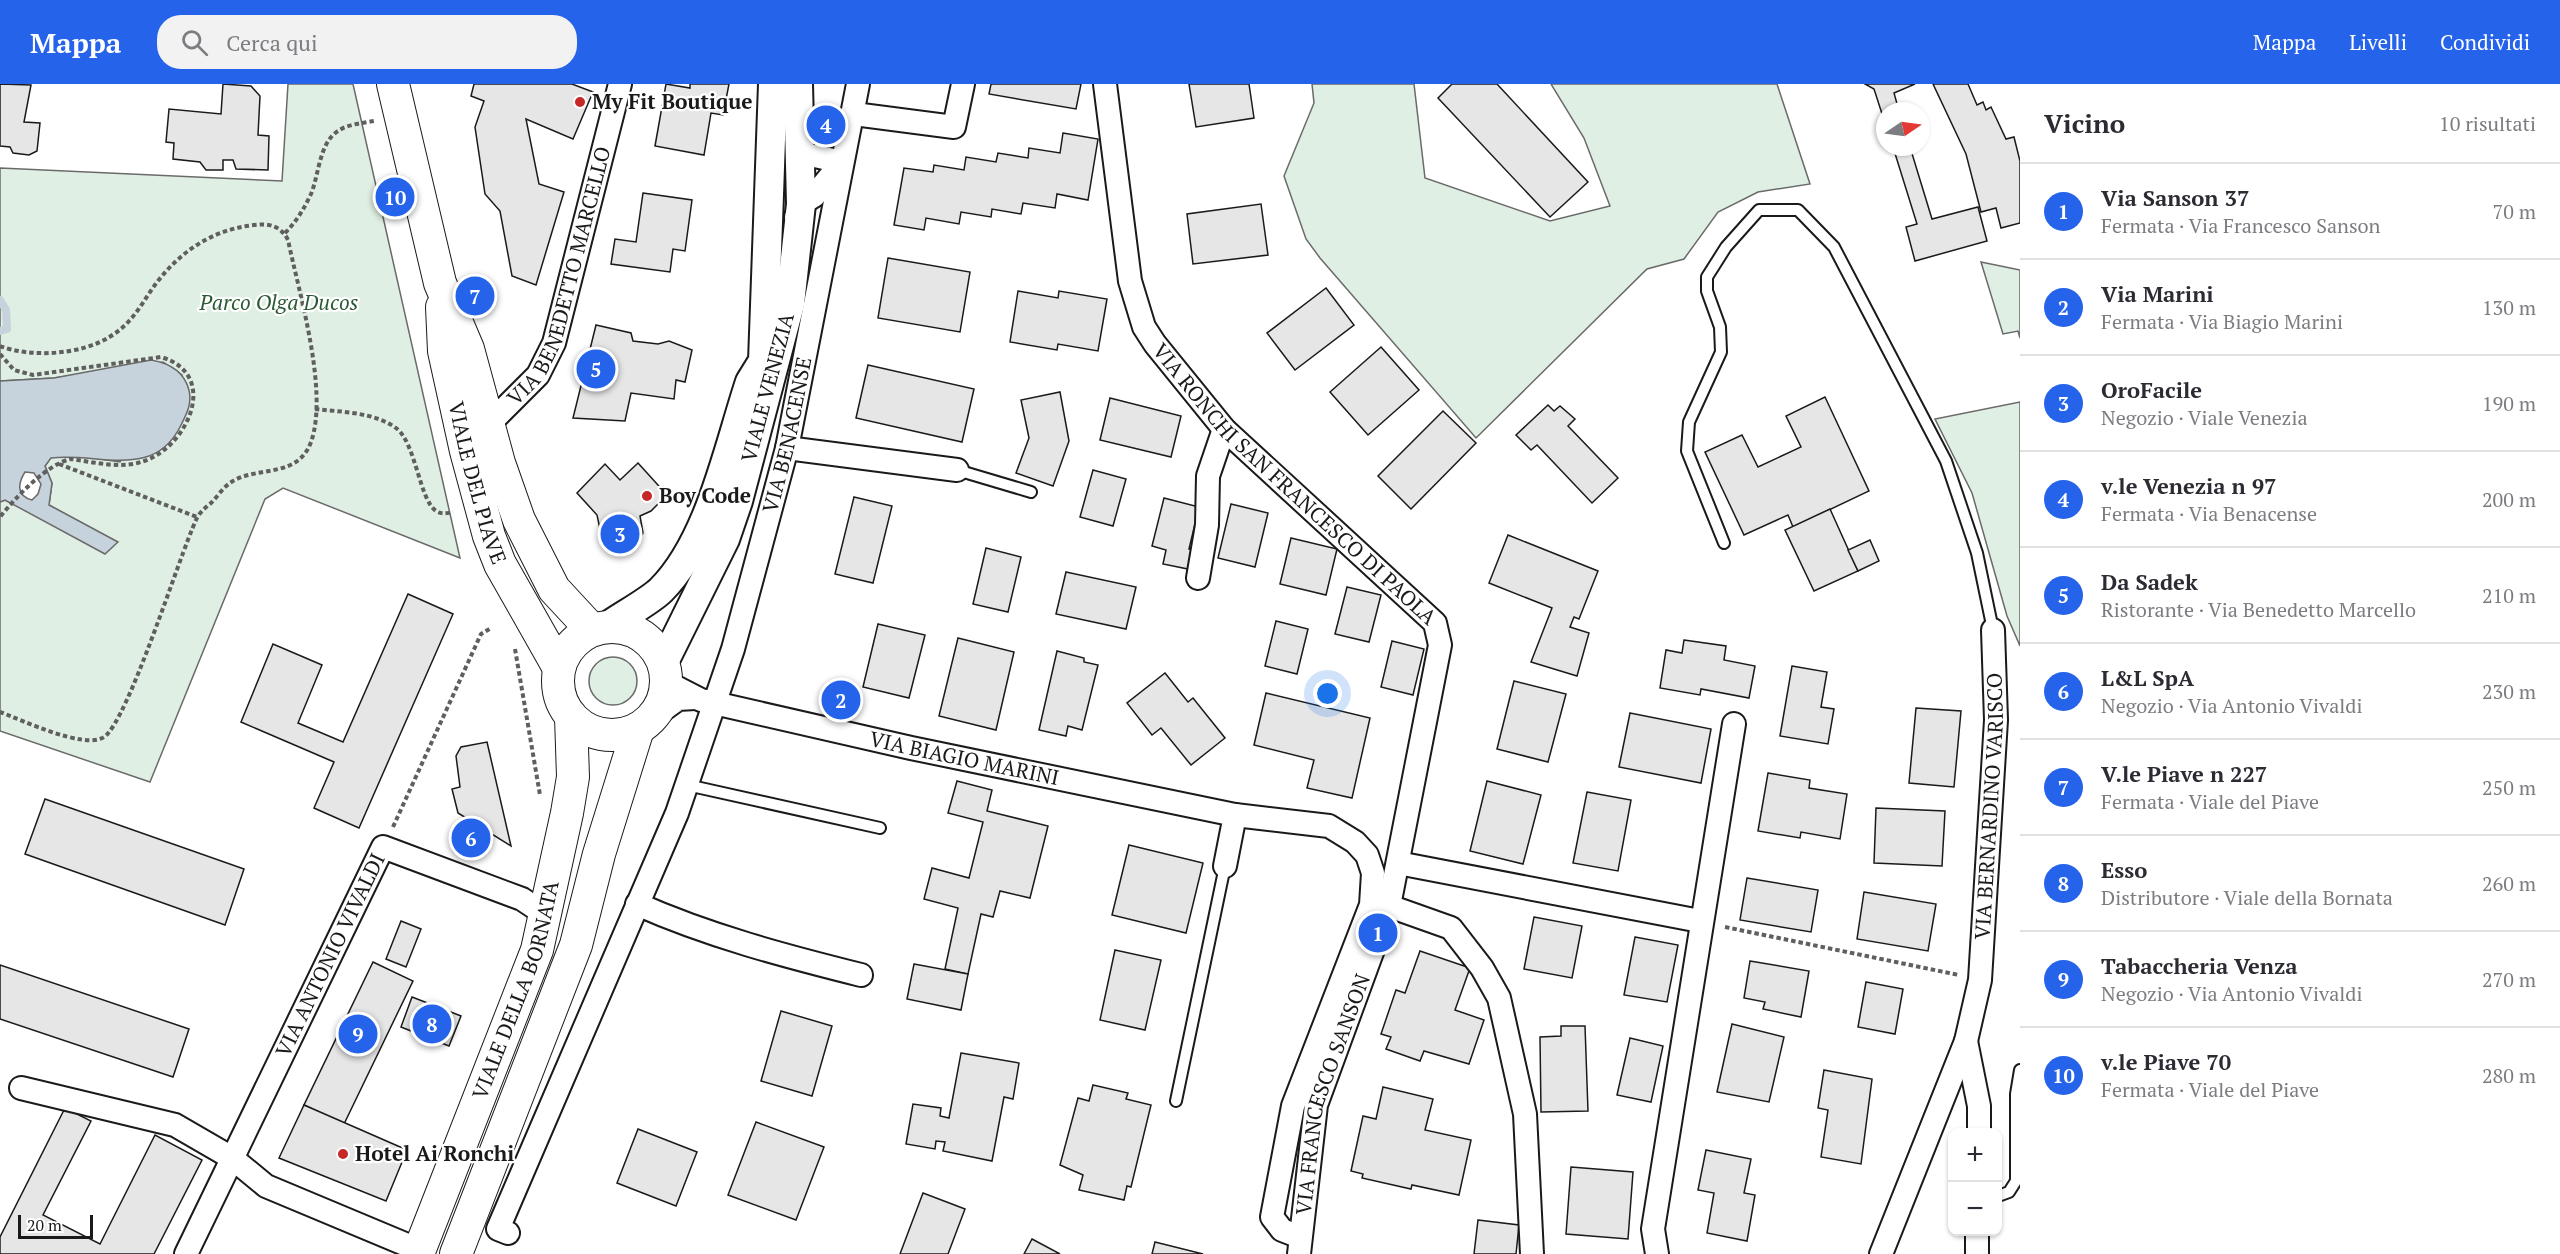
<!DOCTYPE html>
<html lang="it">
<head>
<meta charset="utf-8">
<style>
  :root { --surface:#fff; --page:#f2f2f3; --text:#2b2b33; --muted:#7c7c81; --line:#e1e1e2; --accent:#2563eb }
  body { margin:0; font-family:"PT Serif",serif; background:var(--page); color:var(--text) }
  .controls { position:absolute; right:18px; bottom:18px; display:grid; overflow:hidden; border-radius:12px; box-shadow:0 2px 4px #0004 }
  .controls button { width:54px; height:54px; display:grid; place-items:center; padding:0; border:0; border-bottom:2px solid var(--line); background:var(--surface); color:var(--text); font:30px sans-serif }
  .compass { position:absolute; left:1876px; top:18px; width:54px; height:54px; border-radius:50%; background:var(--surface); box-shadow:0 2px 4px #0004; rotate:77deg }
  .scale { position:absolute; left:18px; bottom:15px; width:75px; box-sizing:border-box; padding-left:6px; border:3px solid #1a1a1a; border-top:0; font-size:16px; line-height:21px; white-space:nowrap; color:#1a1a1a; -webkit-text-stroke:4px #fff; paint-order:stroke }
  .you { position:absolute; left:1328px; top:610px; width:21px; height:21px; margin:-15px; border:4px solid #fff; border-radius:50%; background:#1a73e8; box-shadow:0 0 0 9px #1a73e833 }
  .badge { display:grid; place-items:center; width:39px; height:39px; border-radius:50%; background:var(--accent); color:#fff; font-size:20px; font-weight:700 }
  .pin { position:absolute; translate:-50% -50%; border:3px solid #fff; box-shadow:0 2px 6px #0006 }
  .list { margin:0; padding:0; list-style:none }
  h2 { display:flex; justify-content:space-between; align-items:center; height:78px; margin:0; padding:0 24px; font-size:26px }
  h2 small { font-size:20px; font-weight:400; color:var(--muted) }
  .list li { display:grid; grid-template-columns:39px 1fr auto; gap:18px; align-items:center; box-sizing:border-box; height:96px; padding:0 24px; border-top:2px solid var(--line) }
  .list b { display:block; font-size:22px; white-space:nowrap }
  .list p { margin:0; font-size:20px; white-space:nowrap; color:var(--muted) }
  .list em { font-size:20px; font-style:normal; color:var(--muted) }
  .icon { flex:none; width:33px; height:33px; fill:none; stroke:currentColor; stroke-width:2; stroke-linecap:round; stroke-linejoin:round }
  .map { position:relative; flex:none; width:2020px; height:1170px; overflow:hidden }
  header { display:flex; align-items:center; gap:36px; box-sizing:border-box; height:84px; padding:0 30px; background:var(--accent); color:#fff }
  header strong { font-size:28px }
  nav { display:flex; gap:33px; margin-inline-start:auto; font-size:21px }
  .search { width:420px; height:54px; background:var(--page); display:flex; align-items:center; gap:15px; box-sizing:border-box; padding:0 21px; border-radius:24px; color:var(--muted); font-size:22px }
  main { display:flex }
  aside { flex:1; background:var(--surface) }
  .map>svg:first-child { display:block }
  .green { fill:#e0efe3; stroke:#6a6a6a; stroke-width:1.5 }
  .water { fill:#c6d2dc; stroke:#6a6a6a; stroke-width:1.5; fill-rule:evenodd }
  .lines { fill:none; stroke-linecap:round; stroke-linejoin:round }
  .stream { stroke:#c6d2dc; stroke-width:8 }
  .building { fill:#e6e6e6; stroke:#1a1a1a; stroke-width:1.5 }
  .service-casing { stroke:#1a1a1a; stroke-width:14 }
  .minor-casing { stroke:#1a1a1a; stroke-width:26 }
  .tertiary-casing { stroke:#1a1a1a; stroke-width:32 }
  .secondary-casing { stroke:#1a1a1a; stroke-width:34 }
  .path { stroke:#5f5f5f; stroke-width:4; stroke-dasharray:4.5 3; stroke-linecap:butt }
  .service { stroke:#fff; stroke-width:10 }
  .minor { stroke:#fff; stroke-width:22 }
  .tertiary { stroke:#fff; stroke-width:28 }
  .secondary { stroke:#fff; stroke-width:32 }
  .poi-dot { fill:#c62828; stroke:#fff; stroke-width:2 }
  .labels { text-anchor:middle; stroke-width:4.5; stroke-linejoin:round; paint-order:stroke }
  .poi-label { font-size:21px; font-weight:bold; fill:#1a1a1a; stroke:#fff; text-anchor:start }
  .street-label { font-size:21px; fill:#1a1a1a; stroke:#fff }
  .park-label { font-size:21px; font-style:italic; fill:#2b5a34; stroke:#fff }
</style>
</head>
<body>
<header>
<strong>Mappa</strong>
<div class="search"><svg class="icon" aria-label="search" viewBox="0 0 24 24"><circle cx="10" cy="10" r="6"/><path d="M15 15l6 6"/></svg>Cerca qui</div>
<nav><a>Mappa</a><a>Livelli</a><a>Condividi</a></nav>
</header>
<main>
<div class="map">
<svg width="2020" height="1170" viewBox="0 0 2020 1170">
  <rect width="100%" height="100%" fill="#fff"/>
  <g class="green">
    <polygon points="288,0 353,0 460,474 283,404 265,415 150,698 0,647 0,418 5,416 64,445 117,458 49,421 52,399 45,382 51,373 72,371 120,378 182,291 163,278 54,294 0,297 0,84 282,97"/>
    <polygon points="1312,0 1414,0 1425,94 1550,137 1610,122 1584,54 1551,0 1777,0 1810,100 1758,108 1718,128 1684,175 1647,185 1476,354 1320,174 1306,155 1284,92 1314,19"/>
    <polygon points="1981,178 2020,186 2020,254 2018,247 2003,250"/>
    <polygon points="2020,318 2020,562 2007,532 1972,409 1935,335"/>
    <circle cx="613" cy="597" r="24"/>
  </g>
  <path class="water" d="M151 276C169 279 184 287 189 306 192 320 187 329 181 341 154 397 98 368 51 374L45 382 52 399 49 421 118 458 105 470 5 416 0 418V297L54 294ZM25 388 34 389 41 400 38 410 32 416C16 412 18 399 25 388Z"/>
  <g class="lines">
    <polyline class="stream" points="0,216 6,226 7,245 0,247"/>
  </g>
  <g class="building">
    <polygon points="0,0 31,1 24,38 40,39 37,67 29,71 13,69 10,63 0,62"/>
    <polygon points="223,0 251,2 260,12 258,51 269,52 268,86 236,85 233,76 223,76 223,86 206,86 200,78 173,75 174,59 166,58 169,25 221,30"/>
    <polygon points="474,0 572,0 593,8 573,55 526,35 539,100 564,108 536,201 512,192 500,127 485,110 475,43 484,17 471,12"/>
    <polygon points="666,0 690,4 690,0 729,0 723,31 711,29 704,71 655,62"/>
    <polygon points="991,0 1081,0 1076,25 989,10"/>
    <polygon points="1189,0 1249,0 1254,34 1196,43"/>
    <polygon points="1452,0 1497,0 1588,98 1550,133 1438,14"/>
    <polygon points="1865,0 1915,0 1894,9 1899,27 1885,27 1885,39 1874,5"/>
    <polygon points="1933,0 1968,0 1977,21 1983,18 1986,26 1991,23 2006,55 2014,53 2020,77 2020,139 2001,144 1996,124 1981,128 1966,70"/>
    <polygon points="820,23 836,25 832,53 828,59 819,58 817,50"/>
    <polygon points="1063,49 1098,55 1088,116 1057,110 1055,124 1023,119 1021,130 992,125 991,133 961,128 959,140 926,134 924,146 894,141 904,84 933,88 934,81 964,86 966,73 996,78 998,69 1028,74 1029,64 1060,69"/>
    <polygon points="1893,63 1910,63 1932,135 1978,123 1987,157 1915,177 1906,143 1917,140"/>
    <polygon points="643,109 692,116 685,167 673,165 670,188 611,180 615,155 636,158"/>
    <polygon points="1261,120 1268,171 1193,180 1187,130"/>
    <polygon points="888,174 970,188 960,248 878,234"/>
    <polygon points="1326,204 1354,241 1295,286 1267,249"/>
    <polygon points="1018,207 1058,214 1059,207 1107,215 1098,267 1058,260 1057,266 1010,258"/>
    <polygon points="596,241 631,249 633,257 658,260 669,257 692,266 685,298 676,296 674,315 631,309 625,337 573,334"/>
    <polygon points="1381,263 1419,306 1368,351 1330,308"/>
    <polygon points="868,281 974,305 962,358 856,334"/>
    <polygon points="1060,308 1069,357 1053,402 1016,389 1029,354 1021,316"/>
    <polygon points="1825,313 1869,407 1793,443 1788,431 1744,451 1705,368 1742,351 1758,383 1801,363 1786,332"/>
    <polygon points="1110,314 1181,332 1171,373 1100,356"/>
    <polygon points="1548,321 1554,327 1560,322 1575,335 1568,342 1618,394 1592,419 1537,361 1531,366 1516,351"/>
    <polygon points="1443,327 1476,359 1411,425 1378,392"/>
    <polygon points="638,379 667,411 651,427 640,432 643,449 637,457 629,464 612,464 603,459 597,431 577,409 605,380 620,396"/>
    <polygon points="1093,386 1126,395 1113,442 1080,433"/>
    <polygon points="854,413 892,422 873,499 835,490"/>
    <polygon points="1164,414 1199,423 1189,465 1192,466 1188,485 1163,480 1166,466 1152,462"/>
    <polygon points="1231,420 1268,429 1255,483 1218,474"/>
    <polygon points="1830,425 1858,487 1814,507 1785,446"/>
    <polygon points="1508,451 1598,487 1579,535 1574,533 1570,543 1589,549 1577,592 1531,578 1552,524 1489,499"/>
    <polygon points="1291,454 1337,465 1326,511 1280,500"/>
    <polygon points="1870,456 1879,477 1858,487 1848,466"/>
    <polygon points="986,464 1021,473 1008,528 973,520"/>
    <polygon points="1066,488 1136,503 1126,545 1056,530"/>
    <polygon points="1347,503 1381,511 1369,558 1335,550"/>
    <polygon points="408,510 453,530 359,744 314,724 334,678 241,638 273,560 322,581 298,639 343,658"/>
    <polygon points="1276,537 1308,545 1297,590 1265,582"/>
    <polygon points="878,540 925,551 909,614 863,603"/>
    <polygon points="958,554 1014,568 996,646 939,632"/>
    <polygon points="1684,556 1726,562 1724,576 1755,582 1749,614 1701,605 1700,611 1660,604 1666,566 1682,569"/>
    <polygon points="1392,557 1424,565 1413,611 1381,603"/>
    <polygon points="1057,567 1084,574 1084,578 1098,581 1082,646 1068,642 1066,652 1039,646"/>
    <polygon points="1792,582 1827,588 1821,623 1834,625 1828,660 1780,652"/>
    <polygon points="1165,589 1188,618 1193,614 1225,654 1191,681 1161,644 1152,651 1127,619"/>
    <polygon points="1514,597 1566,610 1548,678 1497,665"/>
    <polygon points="1266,609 1370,634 1352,714 1307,704 1314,676 1254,661"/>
    <polygon points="1916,624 1961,627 1954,703 1909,699"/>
    <polygon points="1630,629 1711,645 1701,699 1619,683"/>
    <polygon points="487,658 511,762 458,729 452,705 460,703 456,672 461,663"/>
    <polygon points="1768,689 1810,696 1809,704 1847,710 1840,755 1801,748 1800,754 1758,747"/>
    <polygon points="957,697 992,706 987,727 1048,742 1030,814 1000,807 993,833 981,830 968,890 945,885 958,824 924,815 932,784 969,794 983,738 948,729"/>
    <polygon points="1487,697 1541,711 1523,780 1470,767"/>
    <polygon points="1587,708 1631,716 1618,787 1573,779"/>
    <polygon points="45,715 244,785 225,841 25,770"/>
    <polygon points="1876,724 1945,727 1942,782 1874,779"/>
    <polygon points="1129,761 1203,779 1186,849 1112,831"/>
    <polygon points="1747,794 1818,806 1811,848 1740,836"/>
    <polygon points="1864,808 1936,820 1928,867 1857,855"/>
    <polygon points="1534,833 1582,842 1572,894 1524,885"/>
    <polygon points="401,837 421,845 406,883 386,875"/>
    <polygon points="1635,853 1678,861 1667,918 1624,911"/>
    <polygon points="1115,866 1161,876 1145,946 1100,936"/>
    <polygon points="1420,867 1470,884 1455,926 1484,936 1469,980 1424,967 1420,977 1386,965 1391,953 1381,950 1396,906 1405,909"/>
    <polygon points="1750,877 1809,887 1801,933 1763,925 1765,918 1744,914"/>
    <polygon points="373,878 413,897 344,1040 304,1021"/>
    <polygon points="914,880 968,890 961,926 907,915"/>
    <polygon points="0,881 189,945 173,993 0,935"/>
    <polygon points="1866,898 1903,905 1895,950 1858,943"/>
    <polygon points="412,913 461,932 449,962 401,943"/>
    <polygon points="781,927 832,942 812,1012 761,997"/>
    <polygon points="1732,940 1784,953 1769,1018 1717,1008"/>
    <polygon points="1561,942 1585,942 1588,1027 1541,1028 1540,953 1561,952"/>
    <polygon points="1630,954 1663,962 1651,1018 1617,1011"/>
    <polygon points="961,969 1019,979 1013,1015 1004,1013 992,1077 943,1067 945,1058 936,1057 935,1065 906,1060 913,1020 941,1024 940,1032 949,1034"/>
    <polygon points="1824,986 1872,995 1861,1080 1821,1073 1828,1026 1818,1024"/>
    <polygon points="1093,1001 1128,1009 1126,1015 1151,1021 1131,1103 1127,1102 1124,1116 1079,1106 1083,1091 1060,1081 1078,1014 1089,1017"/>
    <polygon points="1383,1003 1433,1015 1425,1046 1471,1056 1459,1111 1412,1101 1411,1105 1362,1094 1363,1090 1351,1087 1363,1032 1376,1035"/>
    <polygon points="304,1021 407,1066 386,1117 279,1074"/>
    <polygon points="65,1024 91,1037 43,1131 100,1160 155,1051 202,1076 154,1170 0,1170 0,1153"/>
    <polygon points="756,1038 824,1063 796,1136 728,1111"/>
    <polygon points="638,1045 697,1068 676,1122 617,1099"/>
    <polygon points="1706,1066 1751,1075 1744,1109 1755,1111 1747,1157 1707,1149 1714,1109 1698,1106"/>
    <polygon points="1571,1083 1633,1088 1628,1155 1566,1150"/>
    <polygon points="923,1109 965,1125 948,1170 900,1170"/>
    <polygon points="1478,1136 1519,1141 1516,1170 1474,1170"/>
    <polygon points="1032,1155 1060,1170 1024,1170"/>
    <polygon points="1155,1158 1203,1170 1152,1170"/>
  </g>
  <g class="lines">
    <defs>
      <g id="service">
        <polyline points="957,386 1031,408"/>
        <polyline points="1724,459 1687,367 1689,338 1721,268 1720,243 1707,207 1707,193 1726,163 1759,126 1798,126 1834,163 1946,377 1977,469 1993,546"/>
        <polyline points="687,701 880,744"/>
        <polyline points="1176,1017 1225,782"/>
        <polyline points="1998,1112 2009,1108 2016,1097 2016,1010 2020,986"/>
      </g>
      <g id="minor">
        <path id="s1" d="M1105 0 1130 197 1144 243 1155 260 1224 345 1435 539 1440 561 1389 822 1451 844 1482 884 1499 914 1525 1030 1532 1170"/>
        <polyline points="854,30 954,43 963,0"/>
        <polyline points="796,133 801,120 814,112 842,78 815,72 801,73"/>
        <path id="s2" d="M480 349 538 291 554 259 620 0"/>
        <polyline points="787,364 957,386"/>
        <polyline points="1198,494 1207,441 1208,392 1224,345"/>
        <path id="s3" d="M666 598 701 616 911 664 1235 731 1329 742 1355 758 1367 771 1373 789 1371 821 1293 1022 1272 1133 1282 1146 1300 1153"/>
        <polyline points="653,633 678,615 695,614"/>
        <polyline points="1398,779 1700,837"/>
        <polyline points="1225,782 1235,731"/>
        <path d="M637 820C709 852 785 872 861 891"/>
        <polyline points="1966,957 1979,1022 1979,1048"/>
        <polyline points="21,1004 175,1041 232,1074 266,1102 419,1166"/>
        <path id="s4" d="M508 1149 498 1145 677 729 733 565 787 364 858 0"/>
        <path id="s5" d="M186 1170 383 763 522 815 546 831"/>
        <path id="s6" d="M1299 1170 1316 1021 1389 822"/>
        <polyline points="1657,1170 1653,1145 1734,640"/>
        <path id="s7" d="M1881 1170 1966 957 1980 896 1996 636 1993 546"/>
        <polyline points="1977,1170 1977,1148"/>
      </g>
      <g id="tertiary">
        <path d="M608 542C622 532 650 517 661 506 710 457 728 364 750 298L763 277 773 0"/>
        <path id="s8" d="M663 580 725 455 738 417 790 220 801 120 798 0"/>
      </g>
      <g id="secondary">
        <polyline points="393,0 440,199 468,265 499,379 519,436 554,505 592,546"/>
        <path id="s9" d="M442 223 444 267 466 367 489 452 500 480 559 584"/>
        <circle cx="612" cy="597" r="54"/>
        <path id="s10" d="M418 1170 537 866 567 729 573 693 571 633"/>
        <polyline points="456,1170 576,861 599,770 638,645"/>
      </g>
    </defs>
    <use href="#service" class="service-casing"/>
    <use href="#minor" class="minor-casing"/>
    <use href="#tertiary" class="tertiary-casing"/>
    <use href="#secondary" class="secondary-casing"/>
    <g class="path">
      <path d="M285 149C296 138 304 125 311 110 319 91 319 59 338 47 348 40 363 39 374 37"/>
      <path d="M0 262C31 274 82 271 111 252 129 241 139 225 150 208 175 171 209 146 254 141 269 139 281 142 288 156 299 209 329 307 311 358 298 394 259 382 233 397 224 402 218 412 211 419 205 424 199 429 196 436 179 473 128 637 104 653 84 666 22 636 0 628"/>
      <path d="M0 270 14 286 33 291 161 273C222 291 186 366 141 378 119 385 94 378 71 375 47 380 16 413 0 433"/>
      <path d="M315 325C341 328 374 328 396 344 416 359 419 415 436 427 442 431 447 429 453 428"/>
      <polyline points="59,380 197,433"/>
      <polyline points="515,565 540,711"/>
      <polyline points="393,743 481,550 491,544"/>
      <polyline points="1725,843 1959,891"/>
    </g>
    <use href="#service" class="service"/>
    <use href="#minor" class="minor"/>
    <use href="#tertiary" class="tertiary"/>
    <use href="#secondary" class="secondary"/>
  </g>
  <g class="poi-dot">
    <circle cx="580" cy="18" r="6"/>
    <circle cx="647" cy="412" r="6"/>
    <circle cx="343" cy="1070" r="6"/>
  </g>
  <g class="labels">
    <g class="poi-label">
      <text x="592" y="25">My Fit Boutique</text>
      <text x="659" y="419">Boy Code</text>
      <text x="355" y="1077">Hotel Ai Ronchi</text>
    </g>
    <g class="street-label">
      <text dy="7" stroke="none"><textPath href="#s2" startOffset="182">VIA BENEDETTO MARCELLO</textPath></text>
      <text dy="7" stroke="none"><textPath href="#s8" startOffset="297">VIALE VENEZIA</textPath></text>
      <text dy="7" stroke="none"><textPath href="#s4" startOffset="858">VIA BENACENSE</textPath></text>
      <text dy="7" stroke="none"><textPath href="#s9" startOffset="180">VIALE DEL PIAVE</textPath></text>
      <text dy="7" stroke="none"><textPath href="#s1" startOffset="465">VIA RONCHI SAN FRANCESCO DI PAOLA</textPath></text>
      <text dy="7" stroke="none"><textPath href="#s3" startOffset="309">VIA BIAGIO MARINI</textPath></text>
      <text dy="7" stroke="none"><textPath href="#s7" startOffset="466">VIA BERNARDINO VARISCO</textPath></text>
      <text dy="7" stroke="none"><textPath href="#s5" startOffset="332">VIA ANTONIO VIVALDI</textPath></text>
      <text dy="7" stroke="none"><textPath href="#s10" startOffset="282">VIALE DELLA BORNATA</textPath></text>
      <text dy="7" stroke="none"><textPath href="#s6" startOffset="164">VIA FRANCESCO SANSON</textPath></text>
    </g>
    <g class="park-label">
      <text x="279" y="226">Parco Olga Ducos</text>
    </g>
  </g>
</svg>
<div class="controls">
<button>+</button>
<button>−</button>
</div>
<svg class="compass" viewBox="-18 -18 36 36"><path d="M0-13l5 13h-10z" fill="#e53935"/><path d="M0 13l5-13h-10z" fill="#7c7c81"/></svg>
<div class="scale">20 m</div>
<div class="you"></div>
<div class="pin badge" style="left:1378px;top:849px">1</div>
<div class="pin badge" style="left:841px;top:616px">2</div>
<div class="pin badge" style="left:620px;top:450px">3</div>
<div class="pin badge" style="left:826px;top:41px">4</div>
<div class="pin badge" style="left:596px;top:285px">5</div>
<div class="pin badge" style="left:471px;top:754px">6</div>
<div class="pin badge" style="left:475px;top:212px">7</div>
<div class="pin badge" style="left:432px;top:940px">8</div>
<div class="pin badge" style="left:358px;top:950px">9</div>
<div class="pin badge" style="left:395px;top:113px">10</div>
</div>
<aside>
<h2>Vicino<small>10 risultati</small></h2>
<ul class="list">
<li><span class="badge">1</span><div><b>Via Sanson 37</b><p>Fermata · Via Francesco Sanson</p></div><em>70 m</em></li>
<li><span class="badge">2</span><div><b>Via Marini</b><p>Fermata · Via Biagio Marini</p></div><em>130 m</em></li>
<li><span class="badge">3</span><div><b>OroFacile</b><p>Negozio · Viale Venezia</p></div><em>190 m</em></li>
<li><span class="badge">4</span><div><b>v.le Venezia n 97</b><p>Fermata · Via Benacense</p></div><em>200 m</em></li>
<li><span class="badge">5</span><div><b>Da Sadek</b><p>Ristorante · Via Benedetto Marcello</p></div><em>210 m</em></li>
<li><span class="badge">6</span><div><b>L&amp;L SpA</b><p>Negozio · Via Antonio Vivaldi</p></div><em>230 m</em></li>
<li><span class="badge">7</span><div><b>V.le Piave n 227</b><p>Fermata · Viale del Piave</p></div><em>250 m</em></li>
<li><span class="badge">8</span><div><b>Esso</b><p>Distributore · Viale della Bornata</p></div><em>260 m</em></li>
<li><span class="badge">9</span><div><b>Tabaccheria Venza</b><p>Negozio · Via Antonio Vivaldi</p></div><em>270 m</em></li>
<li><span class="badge">10</span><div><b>v.le Piave 70</b><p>Fermata · Viale del Piave</p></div><em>280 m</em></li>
</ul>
</aside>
</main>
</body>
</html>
